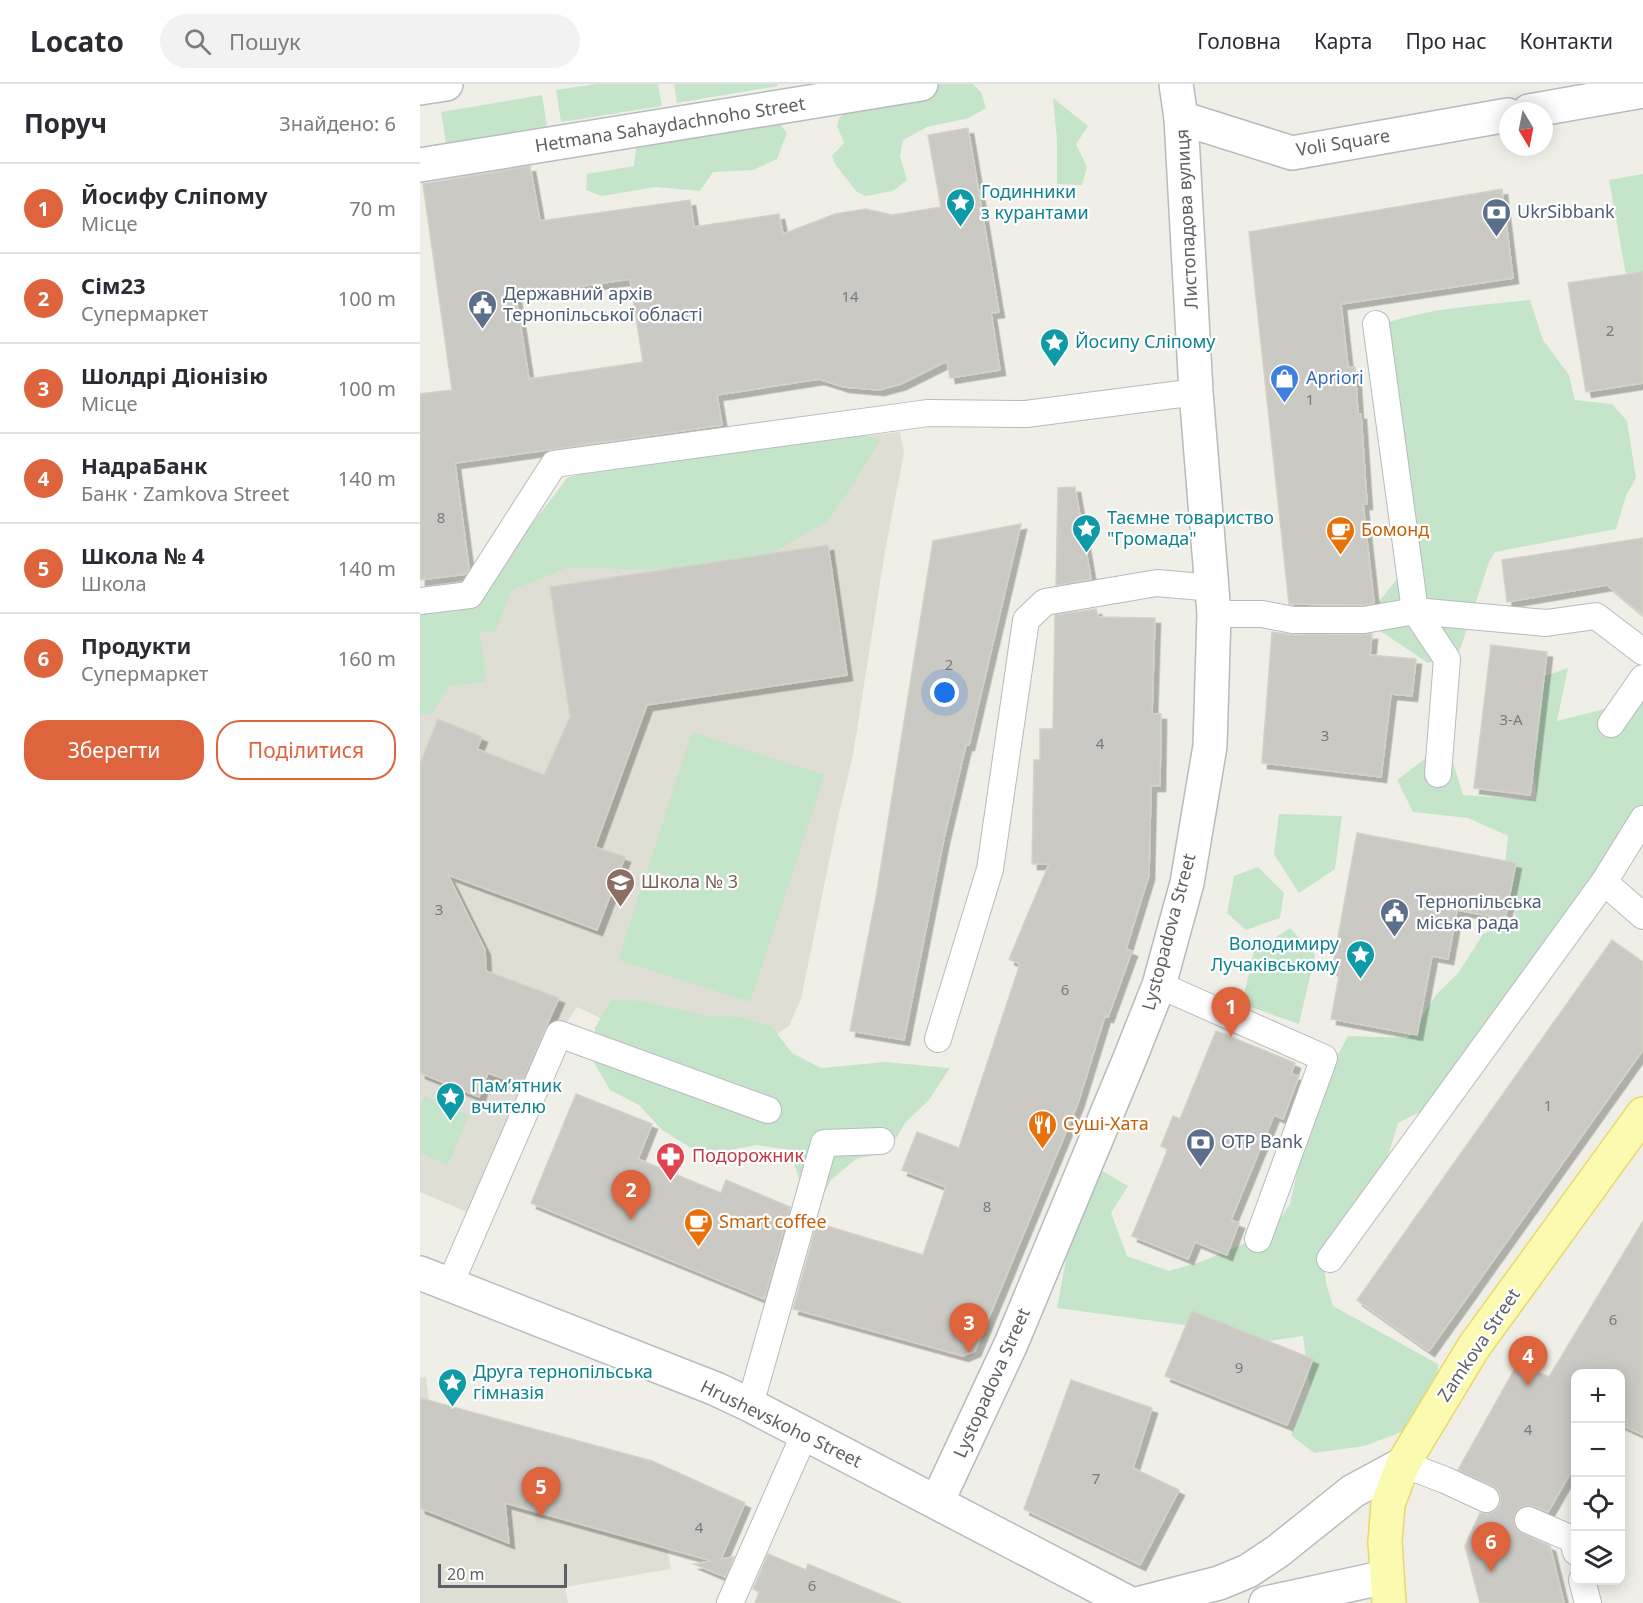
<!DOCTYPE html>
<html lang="uk">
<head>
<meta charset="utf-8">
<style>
  :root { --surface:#fff; --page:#f2f2f3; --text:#2b2b33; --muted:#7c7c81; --line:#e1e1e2; --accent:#de643e }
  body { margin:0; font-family:"Noto Sans",sans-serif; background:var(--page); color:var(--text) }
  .controls { position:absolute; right:18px; bottom:18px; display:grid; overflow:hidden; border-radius:12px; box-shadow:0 3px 15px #0003 }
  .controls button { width:54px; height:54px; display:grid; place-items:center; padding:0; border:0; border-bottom:2px solid var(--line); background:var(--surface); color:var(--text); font:30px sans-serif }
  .compass { position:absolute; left:1079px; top:18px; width:54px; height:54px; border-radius:50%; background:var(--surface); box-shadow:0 3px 15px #0003; rotate:170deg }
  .scale { position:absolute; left:18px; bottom:15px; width:129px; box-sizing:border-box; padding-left:6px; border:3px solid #5e6066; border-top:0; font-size:16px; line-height:21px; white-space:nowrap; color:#5e6066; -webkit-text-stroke:4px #fff; paint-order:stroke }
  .you { position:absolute; left:525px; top:609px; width:21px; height:21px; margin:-15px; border:4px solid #fff; border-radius:50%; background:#1a73e8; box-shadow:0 0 0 9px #1a73e833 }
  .badge { display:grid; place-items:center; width:39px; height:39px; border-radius:50%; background:var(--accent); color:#fff; font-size:20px; font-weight:700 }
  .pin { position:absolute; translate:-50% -50px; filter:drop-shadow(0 2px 3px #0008) }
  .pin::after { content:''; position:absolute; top:32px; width:21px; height:18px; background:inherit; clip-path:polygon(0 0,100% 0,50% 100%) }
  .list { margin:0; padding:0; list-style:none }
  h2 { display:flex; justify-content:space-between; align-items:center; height:78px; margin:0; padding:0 24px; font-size:26px }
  h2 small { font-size:20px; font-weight:400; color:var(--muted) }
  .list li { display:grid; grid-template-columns:39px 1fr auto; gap:18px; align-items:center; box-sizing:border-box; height:90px; padding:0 24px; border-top:2px solid var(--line) }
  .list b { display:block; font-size:22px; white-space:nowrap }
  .list p { margin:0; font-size:20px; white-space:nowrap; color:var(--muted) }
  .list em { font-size:20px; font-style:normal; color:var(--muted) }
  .actions { display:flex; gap:12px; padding:18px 24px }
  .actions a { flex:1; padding:14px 0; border:2px solid var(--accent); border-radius:24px; text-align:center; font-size:21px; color:var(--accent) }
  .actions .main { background:var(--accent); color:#fff }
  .icon { flex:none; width:33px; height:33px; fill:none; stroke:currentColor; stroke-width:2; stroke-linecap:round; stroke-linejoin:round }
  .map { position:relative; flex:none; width:1223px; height:1519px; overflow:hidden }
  header { display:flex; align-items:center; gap:36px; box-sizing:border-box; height:84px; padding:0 30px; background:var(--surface); border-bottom:2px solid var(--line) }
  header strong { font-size:28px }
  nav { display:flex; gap:33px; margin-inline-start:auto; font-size:21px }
  .search { width:420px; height:54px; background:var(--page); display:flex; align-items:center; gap:15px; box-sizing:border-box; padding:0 21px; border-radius:33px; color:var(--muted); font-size:22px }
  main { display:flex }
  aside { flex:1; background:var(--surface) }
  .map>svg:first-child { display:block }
  .education { fill:#dfded5 }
  .green { fill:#c5e5ca }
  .building { fill:#cbc9c4; stroke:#d4d2c5; stroke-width:1.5; fill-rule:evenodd; filter:url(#shadow) }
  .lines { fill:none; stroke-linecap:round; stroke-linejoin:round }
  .lane-casing { stroke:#b9babf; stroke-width:28 }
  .street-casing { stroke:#b9babf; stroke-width:36 }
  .primary-casing { stroke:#e9d966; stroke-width:36 }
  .lane { stroke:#fff; stroke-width:26 }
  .street { stroke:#fff; stroke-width:33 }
  .primary { stroke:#fafab1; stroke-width:33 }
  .labels { text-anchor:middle; stroke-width:4.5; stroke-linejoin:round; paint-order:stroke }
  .number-label { font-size:15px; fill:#797a7e }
  .street-label { font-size:18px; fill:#5e6066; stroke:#fff }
  .culture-label { font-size:18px; fill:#0d838f; stroke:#fff; text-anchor:start }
  .service-label { font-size:18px; fill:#4e5e75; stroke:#fff; text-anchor:start }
  .shop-label { font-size:18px; fill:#366cbe; stroke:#fff; text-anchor:start }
  .food-label { font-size:18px; fill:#c56008; stroke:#fff; text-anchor:start }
  .education-label { font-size:18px; fill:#785e54; stroke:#fff; text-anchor:start }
  .health-label { font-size:18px; fill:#be3a42; stroke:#fff; text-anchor:start }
</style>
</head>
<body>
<header>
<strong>Locato</strong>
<div class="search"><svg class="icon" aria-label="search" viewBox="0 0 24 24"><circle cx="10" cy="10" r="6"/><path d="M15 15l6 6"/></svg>Пошук</div>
<nav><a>Головна</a><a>Карта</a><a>Про нас</a><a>Контакти</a></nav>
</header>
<main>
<aside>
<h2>Поруч<small>Знайдено: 6</small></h2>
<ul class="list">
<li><span class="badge">1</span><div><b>Йосифу Сліпому</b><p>Місце</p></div><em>70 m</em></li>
<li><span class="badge">2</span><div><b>Сім23</b><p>Супермаркет</p></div><em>100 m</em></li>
<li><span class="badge">3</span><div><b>Шолдрі Діонізію</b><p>Місце</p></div><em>100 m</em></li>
<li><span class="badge">4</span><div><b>НадраБанк</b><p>Банк · Zamkova Street</p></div><em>140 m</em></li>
<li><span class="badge">5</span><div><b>Школа № 4</b><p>Школа</p></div><em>140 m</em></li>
<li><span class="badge">6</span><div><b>Продукти</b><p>Супермаркет</p></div><em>160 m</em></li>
</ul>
<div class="actions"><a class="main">Зберегти</a><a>Поділитися</a></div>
</aside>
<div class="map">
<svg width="1223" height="1519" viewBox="0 0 1223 1519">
  <defs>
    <filter id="shadow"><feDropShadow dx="5.5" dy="5.5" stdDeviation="0" flood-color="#0004"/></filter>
  </defs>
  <rect width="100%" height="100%" fill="#efefe7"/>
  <g class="education">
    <polygon points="480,348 484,369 465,467 433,671 418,734 381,915 369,942 337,963 199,943 157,923 139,950 59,1133 0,1108 0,545 203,380"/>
    <polygon points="6,1293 9,1317 234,1396 251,1485 145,1503 148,1519 0,1519 0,1294"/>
  </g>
  <g class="green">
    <polygon points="176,0 238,0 242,22 141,38 136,6"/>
    <polygon points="254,0 357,0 358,2 257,19"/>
    <polygon points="517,0 553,0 561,8 566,24 549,34 507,43 483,56 480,72 487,96 473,107 446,112 437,108 415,80 412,72 424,59 417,42 419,34 425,29"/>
    <polygon points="122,11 127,42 26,59 21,28"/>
    <polygon points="316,13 352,30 367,49 357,75 333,86 293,88 280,107 236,103 182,112 166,106 167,90 214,82 218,48 285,36 300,15"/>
    <polygon points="633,14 668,42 656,60 667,83 662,101 637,100 637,55"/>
    <polygon points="1223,90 1223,188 1206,191 1189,96"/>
    <path d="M1110 216 1123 256 1149 291 1155 316 1192 320 1207 337 1216 394 1206 412 1196 445 1075 468 1069 478 1040 566 1008 579 944 536 990 479 962 240C1010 224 1060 221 1110 216Z"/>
    <polygon points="421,344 460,356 431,404 408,437 338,477 254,486 147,484 92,506 75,549 60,547 66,598 29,602 13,628 0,631 0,526 75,489 147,394 199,376"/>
    <polygon points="1148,584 1137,637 1223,615 1223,755 1041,1007 978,1039 951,1128 903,1164 906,1199 913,1222 1018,1280 1017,1311 998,1342 944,1362 894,1369 871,1351 890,1303 883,1252 827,1260 795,1245 637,1224 650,1154 672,1081 708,1102 691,1129 707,1172 749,1187 783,1177 851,1148 870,1120 893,1017 928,952 988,954 1016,911 1039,888 1063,850 1096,834 1084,791 1088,752 1048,734 993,728 977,696 1006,674 1033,678 1043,711 1117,716 1113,683 1125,592"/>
    <polygon points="272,648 405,691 330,918 198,876"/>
    <polygon points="859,730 922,732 915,785 879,809 854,770"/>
    <polygon points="838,783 864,809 860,834 826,846 807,829 814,792"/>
    <polygon points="870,844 895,871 879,940 822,920 834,867"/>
    <polygon points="191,916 223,917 287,932 321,933 352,943 372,969 401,984 465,978 530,984 509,1016 485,1039 468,1068 436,1075 411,1096 396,1126 380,1098 370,1066 337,1061 304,1067 271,1064 242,1046 219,1021 190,1006 173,977 175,944"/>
    <polygon points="4,1012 49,1031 28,1081 0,1069 0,1021"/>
  </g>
  <g class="building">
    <path d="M548 44 579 228 571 229 580 286 530 294 527 277 481 300 459 306 424 303 399 295 297 311 302 341 35 379 49 484 46 490 0 496V310L32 306 3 100 110 82 120 137 270 116 274 143 359 130 363 150 415 130 446 125 472 131 521 123 508 51ZM210 195 223 278 109 295 96 212Z"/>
    <polygon points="1082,105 1093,194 921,220 928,283 935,283 938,330 941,330 947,420 943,420 954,519 943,521 869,520 829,148"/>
    <polygon points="1223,188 1223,299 1166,308 1148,199"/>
    <polygon points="655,403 671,495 636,501 638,404"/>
    <polygon points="601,440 549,661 546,661 524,754 484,956 430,947 456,813 513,457"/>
    <polygon points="1223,454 1223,531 1187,501 1087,518 1082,476"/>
    <polygon points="408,461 427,591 227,621 175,763 205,773 177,846 28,791 65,866 66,887 139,914 100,1001 68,989 59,1013 0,989 0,680 18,635 62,653 57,665 124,691 150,633 130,503"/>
    <polygon points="676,525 678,533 735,534 732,630 741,630 740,702 731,702 729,791 706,865 712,867 688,933 685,932 658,1019 555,1267 543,1272 373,1225 397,1139 503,1171 526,1103 482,1086 497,1048 539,1064 600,880 589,875 629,780 612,780 614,676 620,676 620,645 633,645 635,531"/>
    <polygon points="852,548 873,551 952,550 950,571 996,575 992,612 971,610 961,693 842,679"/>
    <polygon points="1071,561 1127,568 1110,711 1054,704"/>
    <polygon points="937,749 1096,779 1085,835 1037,826 1028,875 1012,872 997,951 911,935 920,887 912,886"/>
    <polygon points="1192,856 1223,878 1223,966 1009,1267 937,1216"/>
    <polygon points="796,947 875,979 871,990 879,992 863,1035 854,1031 811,1136 819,1139 807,1171 775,1158 768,1175 712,1152 748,1065 741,1062 753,1032 760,1035"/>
    <polygon points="156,1010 232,1040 218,1075 301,1109 306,1096 370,1123 344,1215 111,1119"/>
    <polygon points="1223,1137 1223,1351 1200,1340 1200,1290 1155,1290 1155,1381 1128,1428 1114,1422 1106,1421 1099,1424 1095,1430 1093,1437 1096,1444 1102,1449 1130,1462 1144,1519 1060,1519 1045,1462 1060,1429 1068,1430 1075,1427 1080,1421 1081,1413 1078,1406 1073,1402 1038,1386 1098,1279 1129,1293"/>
    <polygon points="772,1227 893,1275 867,1341 745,1292"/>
    <polygon points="651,1296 732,1324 713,1384 759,1406 720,1481 604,1425"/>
    <polygon points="0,1314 232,1377 325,1419 301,1475 314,1473 305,1493 274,1480 292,1477 85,1419 89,1459 0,1424"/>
    <polygon points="348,1470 386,1486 388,1480 481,1519 335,1519 339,1508 333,1505"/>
  </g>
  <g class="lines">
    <defs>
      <g id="lane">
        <polyline points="0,517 50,511 134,380 508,329 606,330 776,308"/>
        <polyline points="794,530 842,530 873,536 944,536 995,527 956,240"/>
        <polyline points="1191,640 1223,594"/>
        <polyline points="1018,690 1027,575 995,527 1126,539 1176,532 1223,568"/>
        <polyline points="1184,798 1223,832"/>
        <polyline points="739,901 904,974 838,1155"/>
        <polyline points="518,955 570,785 606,536 625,518 737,499 793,504"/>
        <polyline points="910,1175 1184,798 1223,735"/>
        <polyline points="30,1200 139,950 348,1026"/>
        <polyline points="330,1321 404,1059 461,1057"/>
        <polyline points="983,1380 1025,1396 1066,1415"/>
        <polyline points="1108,1436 1152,1455 1156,1468"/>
        <polyline points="1162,1496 1168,1519"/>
        <polyline points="310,1519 385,1349"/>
      </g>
      <g id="street">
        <polyline points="0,4 26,0"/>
        <polyline points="1109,27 1223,7"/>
        <polyline points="761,34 872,69 1088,31"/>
        <polyline points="0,81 501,0"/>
        <polyline points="0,1189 296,1305 330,1321 709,1519"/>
        <polyline points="517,1418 591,1260 710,974 739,901 767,799 790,662 794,530 776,308 761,34 756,0"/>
        <polyline points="721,1519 799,1499 828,1487 858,1467 933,1407 983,1380"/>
        <polyline points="846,1519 966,1493"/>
      </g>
      <polyline id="primary" points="969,1519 965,1458 968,1420 983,1380 1053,1264 1223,1030"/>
    </defs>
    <use href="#lane" class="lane-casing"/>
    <use href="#street" class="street-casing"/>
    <use href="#primary" class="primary-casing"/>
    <use href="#lane" class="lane"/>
    <use href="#street" class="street"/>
    <use href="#primary" class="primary"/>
  </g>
  <defs>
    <symbol id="sight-pin" viewBox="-11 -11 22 30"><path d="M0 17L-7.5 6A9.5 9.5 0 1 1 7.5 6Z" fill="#0f9aa8" stroke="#fff"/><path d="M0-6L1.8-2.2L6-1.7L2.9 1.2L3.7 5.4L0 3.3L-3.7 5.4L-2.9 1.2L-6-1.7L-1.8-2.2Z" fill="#fff"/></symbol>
    <symbol id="bank-pin" viewBox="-11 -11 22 30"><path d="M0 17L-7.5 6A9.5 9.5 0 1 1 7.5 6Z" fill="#5c6f8a" stroke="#fff"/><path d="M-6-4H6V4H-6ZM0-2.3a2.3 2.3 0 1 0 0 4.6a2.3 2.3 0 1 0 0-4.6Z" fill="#fff"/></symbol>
    <symbol id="civic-pin" viewBox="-11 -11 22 30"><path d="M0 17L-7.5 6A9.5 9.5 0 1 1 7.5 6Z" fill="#5c6f8a" stroke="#fff"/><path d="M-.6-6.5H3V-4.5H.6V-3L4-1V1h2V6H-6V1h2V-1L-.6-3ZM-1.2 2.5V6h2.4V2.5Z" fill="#fff"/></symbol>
    <symbol id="shop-pin" viewBox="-11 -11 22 30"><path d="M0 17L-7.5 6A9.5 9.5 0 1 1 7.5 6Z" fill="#3f7fe0" stroke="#fff"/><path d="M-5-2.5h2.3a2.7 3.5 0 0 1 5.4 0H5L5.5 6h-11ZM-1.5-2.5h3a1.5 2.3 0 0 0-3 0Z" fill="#fff"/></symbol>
    <symbol id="cafe-pin" viewBox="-11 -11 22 30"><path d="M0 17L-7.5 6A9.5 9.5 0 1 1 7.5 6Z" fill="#e8710a" stroke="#fff"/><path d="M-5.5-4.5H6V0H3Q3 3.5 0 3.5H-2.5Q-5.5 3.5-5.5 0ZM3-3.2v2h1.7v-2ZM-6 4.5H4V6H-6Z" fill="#fff"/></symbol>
    <symbol id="school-pin" viewBox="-11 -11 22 30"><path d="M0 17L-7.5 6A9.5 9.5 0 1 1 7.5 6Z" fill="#8d6e63" stroke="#fff"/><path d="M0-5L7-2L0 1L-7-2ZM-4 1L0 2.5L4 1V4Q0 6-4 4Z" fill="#fff"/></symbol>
    <symbol id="restaurant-pin" viewBox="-11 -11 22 30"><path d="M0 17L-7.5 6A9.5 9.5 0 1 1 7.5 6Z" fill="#e8710a" stroke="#fff"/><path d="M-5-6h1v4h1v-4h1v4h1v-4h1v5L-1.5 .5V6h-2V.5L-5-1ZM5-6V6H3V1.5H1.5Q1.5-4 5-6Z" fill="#fff"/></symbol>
    <symbol id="pharmacy-pin" viewBox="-11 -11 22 30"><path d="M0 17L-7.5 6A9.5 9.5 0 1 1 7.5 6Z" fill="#e0444e" stroke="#fff"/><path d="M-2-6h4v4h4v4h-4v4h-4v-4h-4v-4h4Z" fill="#fff"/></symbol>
  </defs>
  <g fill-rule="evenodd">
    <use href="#sight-pin" x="524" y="102" width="33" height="45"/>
    <use href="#bank-pin" x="1060" y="112" width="33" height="45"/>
    <use href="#civic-pin" x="46" y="204" width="33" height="45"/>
    <use href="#sight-pin" x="618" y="242" width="33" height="45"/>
    <use href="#shop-pin" x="848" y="278" width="33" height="45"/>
    <use href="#sight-pin" x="650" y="428" width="33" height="45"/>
    <use href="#cafe-pin" x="904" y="430" width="33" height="45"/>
    <use href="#school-pin" x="184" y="782" width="33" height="45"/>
    <use href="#civic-pin" x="958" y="812" width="33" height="45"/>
    <use href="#sight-pin" x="924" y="854" width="33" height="45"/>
    <use href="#sight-pin" x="14" y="996" width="33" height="45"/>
    <use href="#restaurant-pin" x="606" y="1024" width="33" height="45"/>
    <use href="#bank-pin" x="764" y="1042" width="33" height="45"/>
    <use href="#pharmacy-pin" x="234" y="1056" width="33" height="45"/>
    <use href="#cafe-pin" x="262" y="1122" width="33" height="45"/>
    <use href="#sight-pin" x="16" y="1282" width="33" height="45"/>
  </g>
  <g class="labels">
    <g class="number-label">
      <text x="430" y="218">14</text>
      <text x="1190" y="252">2</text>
      <text x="890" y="321">1</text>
      <text x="21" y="439">8</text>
      <text x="529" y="586">2</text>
      <text x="1091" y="641">3-А</text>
      <text x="905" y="657">3</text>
      <text x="680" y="665">4</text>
      <text x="19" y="831">3</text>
      <text x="645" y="911">6</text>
      <text x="1128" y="1027">1</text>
      <text x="567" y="1128">8</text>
      <text x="1193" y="1241">6</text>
      <text x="819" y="1289">9</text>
      <text x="1108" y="1351">4</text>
      <text x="676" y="1400">7</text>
      <text x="279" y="1449">4</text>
      <text x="392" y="1507">6</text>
    </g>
    <g class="street-label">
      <text transform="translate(250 41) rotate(-9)" y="6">Hetmana Sahaydachnoho Street</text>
      <text transform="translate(923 59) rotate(-9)" y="6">Voli Square</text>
      <text transform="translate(767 135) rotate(-93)" y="6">Листопадова вулиця</text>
      <text transform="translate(749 848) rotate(-75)" y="6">Lystopadova Street</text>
      <text transform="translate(1059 1261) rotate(-56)" y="6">Zamkova Street</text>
      <text transform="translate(572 1299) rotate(-66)" y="6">Lystopadova Street</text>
      <text transform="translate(361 1340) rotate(26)" y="6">Hrushevskoho Street</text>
    </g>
    <g class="culture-label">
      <text x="561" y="114">Годинники<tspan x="561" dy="21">з курантами</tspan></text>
      <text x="655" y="264">Йосипу Сліпому</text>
      <text x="687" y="440">Таємне товариство<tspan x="687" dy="21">"Громада"</tspan></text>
      <text x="919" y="866" text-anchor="end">Володимиру<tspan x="919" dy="21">Лучаківському</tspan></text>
      <text x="51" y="1008">Пам’ятник<tspan x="51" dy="21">вчителю</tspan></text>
      <text x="53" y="1294">Друга тернопільська<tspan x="53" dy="21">гімназія</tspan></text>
    </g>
    <g class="service-label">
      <text x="1097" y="134">UkrSibbank</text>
      <text x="83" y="216">Державний архів<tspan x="83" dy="21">Тернопільської області</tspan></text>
      <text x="996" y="824">Тернопільська<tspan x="996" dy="21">міська рада</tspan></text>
      <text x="801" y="1064">OTP Bank</text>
    </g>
    <g class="shop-label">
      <text x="886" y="300">Apriori</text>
    </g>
    <g class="food-label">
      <text x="941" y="452">Бомонд</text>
      <text x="643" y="1046">Суші-Хата</text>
      <text x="299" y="1144">Smart coffee</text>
    </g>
    <g class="education-label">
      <text x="221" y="804">Школа № 3</text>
    </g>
    <g class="health-label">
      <text x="272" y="1078">Подорожник</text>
    </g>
  </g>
</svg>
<div class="controls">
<button>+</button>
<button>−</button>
<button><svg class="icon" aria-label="locate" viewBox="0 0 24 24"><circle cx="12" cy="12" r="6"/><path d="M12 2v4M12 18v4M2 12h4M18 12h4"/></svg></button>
<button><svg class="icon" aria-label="layers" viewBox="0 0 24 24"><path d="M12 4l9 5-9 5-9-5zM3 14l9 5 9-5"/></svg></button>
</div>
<svg class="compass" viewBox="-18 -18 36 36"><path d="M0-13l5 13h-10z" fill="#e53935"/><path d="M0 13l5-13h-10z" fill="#7c7c81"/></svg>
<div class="scale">20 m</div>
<div class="you"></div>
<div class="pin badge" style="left:811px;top:953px">1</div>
<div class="pin badge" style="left:211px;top:1136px">2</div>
<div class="pin badge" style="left:549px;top:1269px">3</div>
<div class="pin badge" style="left:1108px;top:1302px">4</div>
<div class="pin badge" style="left:121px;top:1433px">5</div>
<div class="pin badge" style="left:1071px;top:1488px">6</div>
</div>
</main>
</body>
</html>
